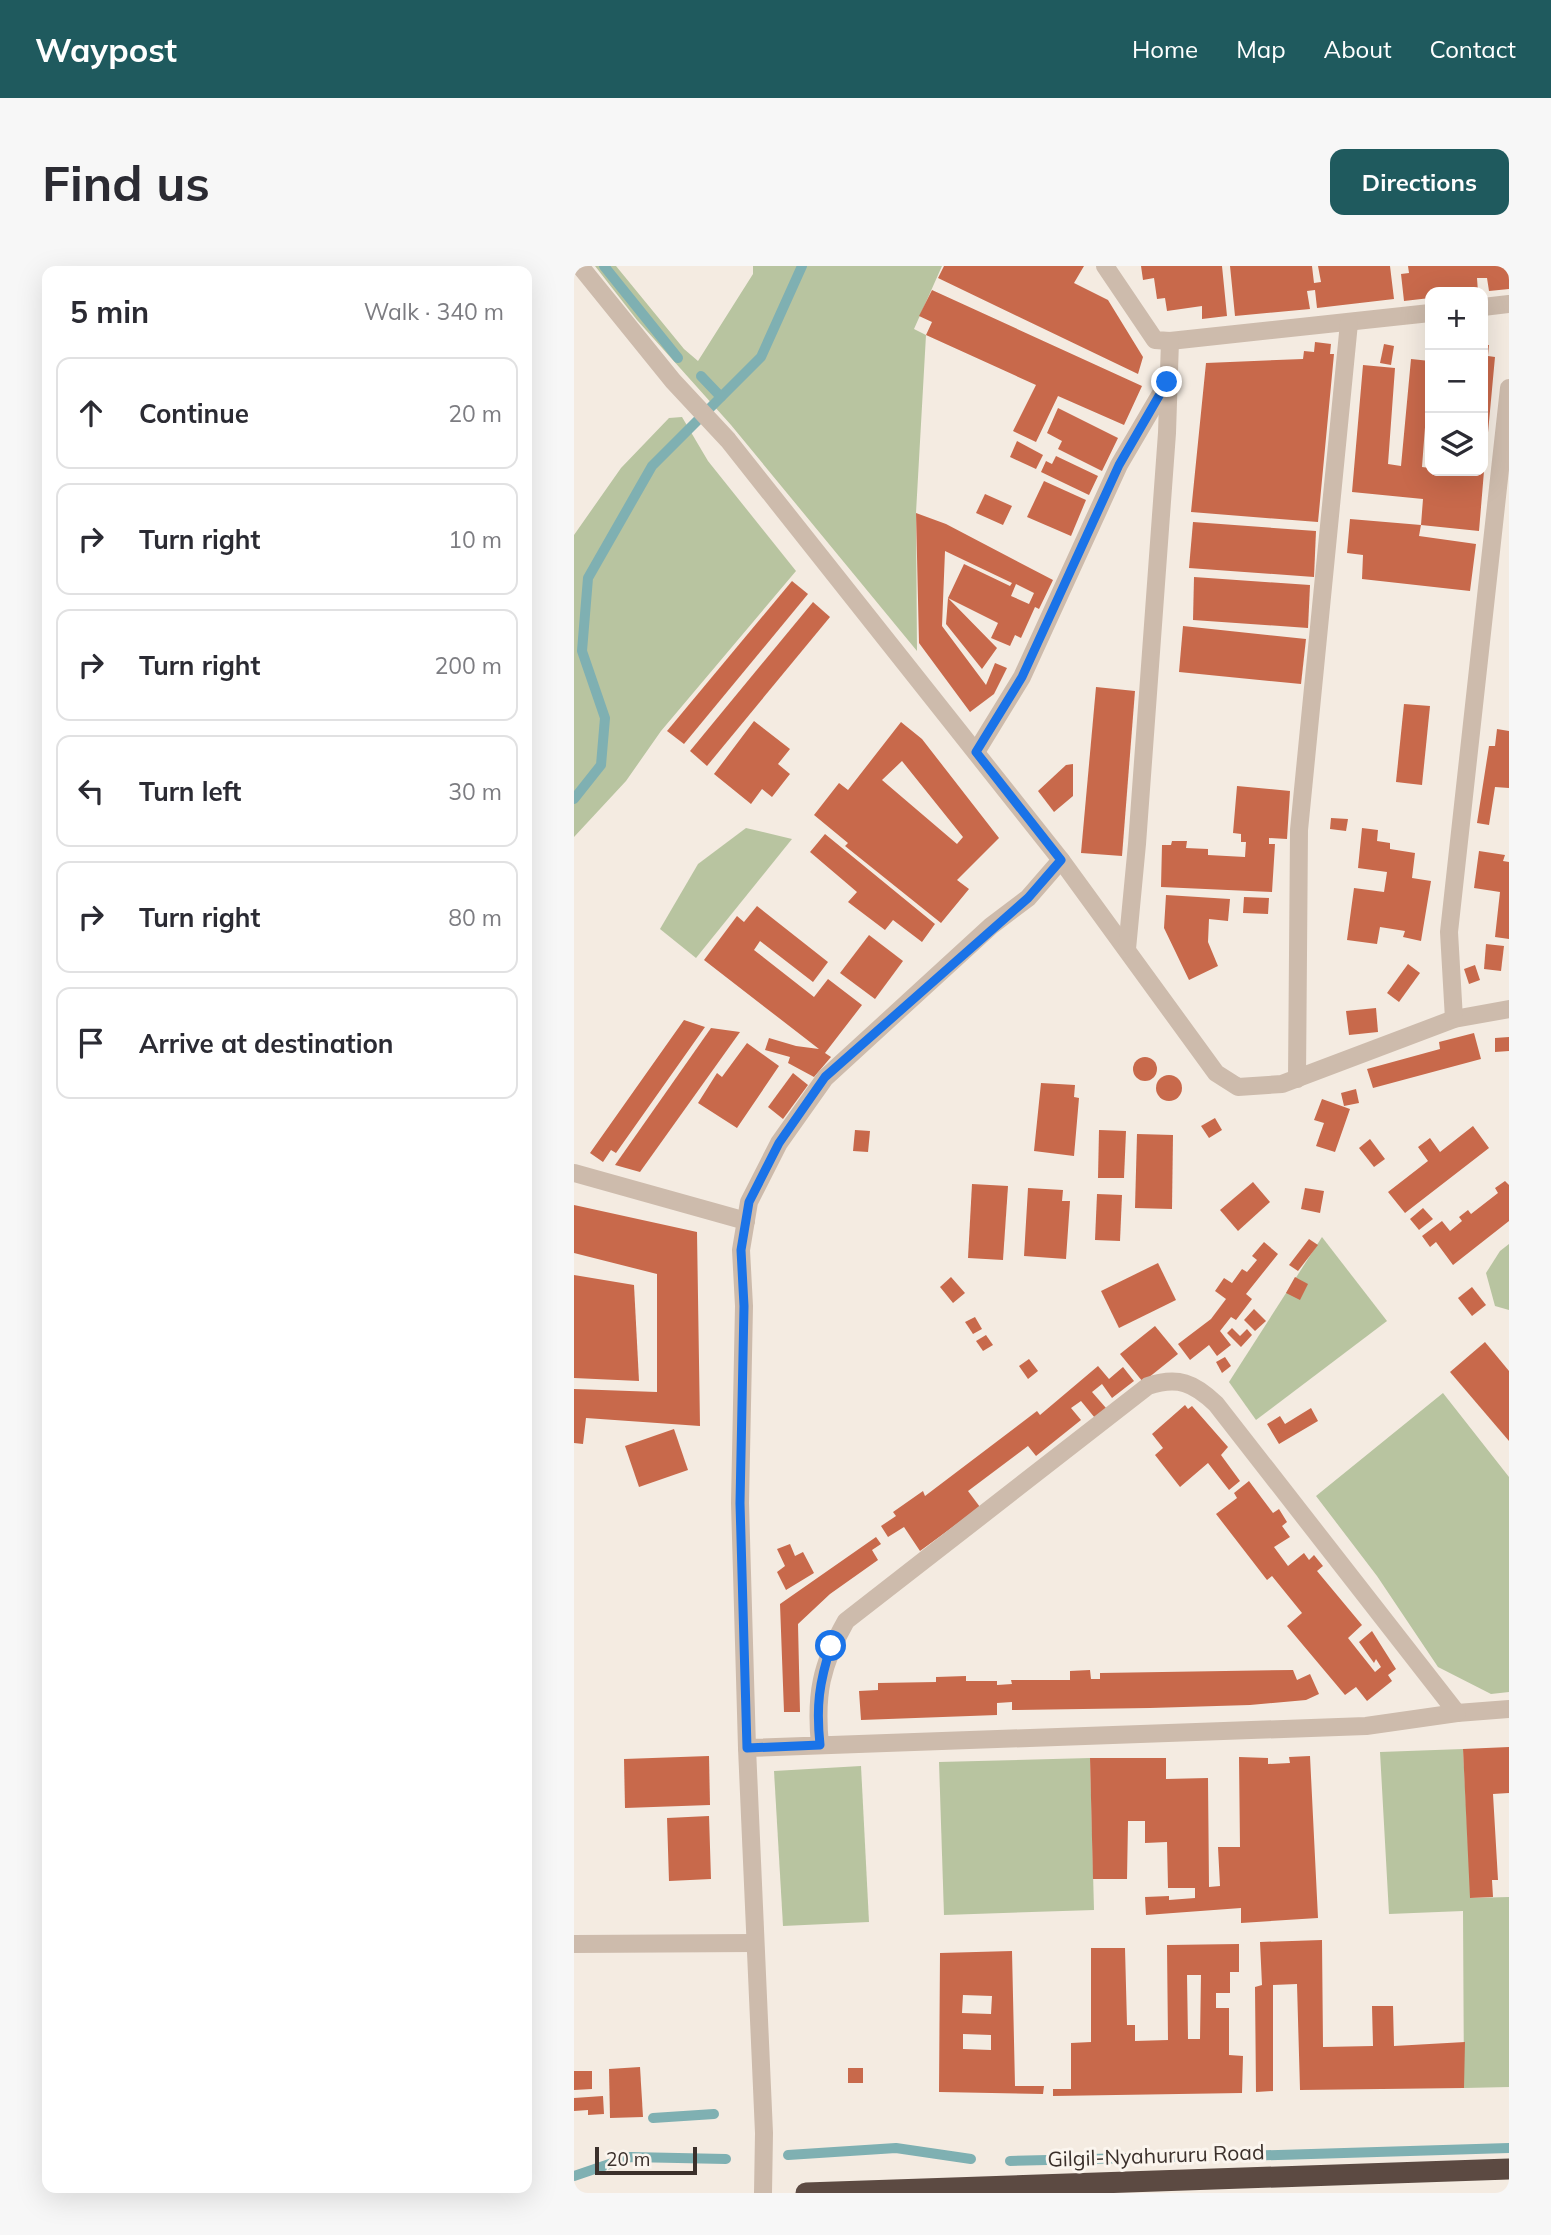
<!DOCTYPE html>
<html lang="en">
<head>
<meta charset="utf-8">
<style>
  :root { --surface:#fff; --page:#f7f7f7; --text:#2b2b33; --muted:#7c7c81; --line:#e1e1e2; --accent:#1f5a5e }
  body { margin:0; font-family:Mulish,sans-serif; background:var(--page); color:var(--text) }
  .controls { position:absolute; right:21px; top:21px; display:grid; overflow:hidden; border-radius:14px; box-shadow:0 7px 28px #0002 }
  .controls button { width:63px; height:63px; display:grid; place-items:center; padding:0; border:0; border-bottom:2px solid var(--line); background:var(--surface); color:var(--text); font:35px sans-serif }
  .scale { position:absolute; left:21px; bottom:18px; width:102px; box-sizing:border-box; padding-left:7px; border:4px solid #3b302b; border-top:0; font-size:19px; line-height:24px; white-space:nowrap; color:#3b302b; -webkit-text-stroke:5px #fbf5ee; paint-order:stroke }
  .stop { position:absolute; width:21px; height:21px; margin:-16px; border:5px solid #1a73e8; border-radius:50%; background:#fff }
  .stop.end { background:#1a73e8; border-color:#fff; box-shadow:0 2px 7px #0008 }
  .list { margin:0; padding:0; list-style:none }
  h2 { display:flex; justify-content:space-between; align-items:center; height:91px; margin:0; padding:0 28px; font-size:30px }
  h2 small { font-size:23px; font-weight:400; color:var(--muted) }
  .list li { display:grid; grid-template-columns:46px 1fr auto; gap:21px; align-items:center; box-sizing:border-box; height:112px; margin:0 14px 14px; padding:0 14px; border:2px solid var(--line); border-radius:14px }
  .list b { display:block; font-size:26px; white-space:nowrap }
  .list em { font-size:23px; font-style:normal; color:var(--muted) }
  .icon { flex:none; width:38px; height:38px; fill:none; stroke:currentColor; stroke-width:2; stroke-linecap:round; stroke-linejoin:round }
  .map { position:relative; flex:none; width:935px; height:1927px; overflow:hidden; border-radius:14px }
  header { display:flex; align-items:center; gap:42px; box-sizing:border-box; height:98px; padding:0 35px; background:var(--accent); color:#fff }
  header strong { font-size:33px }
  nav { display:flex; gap:38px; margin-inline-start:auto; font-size:24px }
  .intro { display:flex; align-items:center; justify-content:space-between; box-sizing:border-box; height:168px; padding:0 42px }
  h1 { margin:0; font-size:49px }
  .button { padding:18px 32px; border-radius:14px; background:var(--accent); color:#fff; font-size:24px; font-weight:700 }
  main { display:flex; gap:42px; padding:0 42px }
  aside { flex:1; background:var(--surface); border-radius:14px; box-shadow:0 7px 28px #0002 }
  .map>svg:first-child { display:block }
  .green { fill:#b8c4a0 }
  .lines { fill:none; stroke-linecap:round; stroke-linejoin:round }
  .stream { stroke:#7fb0b2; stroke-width:10 }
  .building { fill:#c8694b; fill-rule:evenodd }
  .street { stroke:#cdbbac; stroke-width:18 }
  .highway { stroke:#5c4a42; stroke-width:21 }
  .route { stroke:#1a73e8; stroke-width:9 }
  .labels { text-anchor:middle; stroke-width:6; stroke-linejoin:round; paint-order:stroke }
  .street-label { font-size:21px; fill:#3b302b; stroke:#fbf5ee }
</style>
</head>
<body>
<header>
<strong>Waypost</strong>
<nav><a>Home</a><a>Map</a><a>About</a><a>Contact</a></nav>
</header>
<div class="intro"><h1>Find us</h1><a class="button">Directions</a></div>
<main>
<aside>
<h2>5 min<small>Walk · 340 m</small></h2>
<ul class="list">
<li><svg class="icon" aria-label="ahead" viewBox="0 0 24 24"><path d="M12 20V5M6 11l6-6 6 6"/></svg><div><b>Continue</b></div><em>20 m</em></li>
<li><svg class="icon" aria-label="right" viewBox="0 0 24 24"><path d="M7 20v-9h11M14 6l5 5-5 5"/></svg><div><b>Turn right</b></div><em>10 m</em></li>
<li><svg class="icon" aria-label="right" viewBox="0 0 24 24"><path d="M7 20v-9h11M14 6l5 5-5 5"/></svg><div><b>Turn right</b></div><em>200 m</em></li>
<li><svg class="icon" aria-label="left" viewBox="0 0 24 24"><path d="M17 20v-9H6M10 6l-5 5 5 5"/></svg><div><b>Turn left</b></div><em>30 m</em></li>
<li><svg class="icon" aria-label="right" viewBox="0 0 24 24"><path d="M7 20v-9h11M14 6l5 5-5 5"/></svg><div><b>Turn right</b></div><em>80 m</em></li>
<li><svg class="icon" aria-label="arrive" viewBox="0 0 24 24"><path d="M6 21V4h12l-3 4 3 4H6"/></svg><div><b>Arrive at destination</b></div></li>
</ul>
</aside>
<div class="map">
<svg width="935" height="1927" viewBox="0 0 935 1927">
  <rect width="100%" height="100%" fill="#f4ebe1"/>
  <g class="green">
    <polygon points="21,0 42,0 110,83 124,95 179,8 179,0 368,0 340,63 352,69 342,247 343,385 157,159 63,54"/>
    <polygon points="108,151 134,195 222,305 87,465 52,515 0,571 0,269 47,202 95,152"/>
    <polygon points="172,562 218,573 122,692 86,663 124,598"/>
    <polygon points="748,971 813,1055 682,1154 655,1116"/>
    <polygon points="935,978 935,1044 921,1040 912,1007 926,985"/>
    <polygon points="869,1127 935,1211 935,1426 917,1428 864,1401 803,1310 742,1230"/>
    <polygon points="889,1483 897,1632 935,1631 935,1821 890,1822 889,1645 815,1648 806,1486"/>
    <polygon points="516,1492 520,1644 370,1649 365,1496"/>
    <polygon points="287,1500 295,1656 209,1660 200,1505"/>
  </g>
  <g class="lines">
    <g class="stream">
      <polyline points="30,0 104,92"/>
      <polyline points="127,110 147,131"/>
      <polyline points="0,533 27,499 31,452 8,385 14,312 78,200 187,91 228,0"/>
      <polyline points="79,1852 140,1848"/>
      <polyline points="214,1889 322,1882 397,1893"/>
      <polyline points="668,1890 935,1882"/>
      <polyline points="436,1895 599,1891"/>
      <polyline points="0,1910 56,1891 152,1893"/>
    </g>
  </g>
  <g class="building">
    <polygon points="370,0 510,0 500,17 534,34 569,91 564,108 364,12"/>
    <polygon points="567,0 648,0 653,50 628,53 628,40 593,45 591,32 583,33 580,12 569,14"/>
    <polygon points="656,0 738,0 740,17 747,16 744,0 816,0 820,33 743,42 741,24 733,25 736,43 661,50"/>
    <polygon points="834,0 935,0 935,23 915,25 913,12 903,12 904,26 856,26 856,32 830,35 827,8 835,7"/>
    <polygon points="358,24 568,120 550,159 484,130 462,176 439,165 462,119 352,69 358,56 345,50"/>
    <polygon points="741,76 757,78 756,88 760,88 744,256 617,246 632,97 729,93 730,85 740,86"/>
    <polygon points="810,78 820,80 817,99 806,97"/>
    <polygon points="909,79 915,79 914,90 921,91 911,199"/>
    <polygon points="837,93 856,95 848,201 856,202 856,205 910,205 905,265 847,259 849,233 778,226 789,99 821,102 814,198 827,200"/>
    <polygon points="484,142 544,172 528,205 484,183 488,175 473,167"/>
    <polygon points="443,175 469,189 462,203 436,191"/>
    <polygon points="482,190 524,210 515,229 467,206 472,195 478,198"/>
    <polygon points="470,215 512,234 497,270 453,251"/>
    <polygon points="411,228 438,240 429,259 402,247"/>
    <path d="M342 247 372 258 479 314 465 343 461 341 447 372 441 369 436 380 417 372 424 357 374 332 423 382 408 403 372 358 374 332 390 298 436 320 438 317 371 285 368 360 412 419 421 397 433 402 420 428 396 446 345 377ZM442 318 460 327 455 338 437 330Z"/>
    <polygon points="776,253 847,259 845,270 902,278 896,325 788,313 789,289 773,287"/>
    <polygon points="619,256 742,265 740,311 615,302"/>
    <polygon points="620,311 736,319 734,362 619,354"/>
    <polygon points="218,315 234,328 110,478 93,465"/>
    <polygon points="239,336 256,351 133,500 116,485"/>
    <polygon points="609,360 732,373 727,418 605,406"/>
    <polygon points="522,421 561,425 548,590 507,587"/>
    <polygon points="830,438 856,440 848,519 822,516"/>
    <polygon points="180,455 216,483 204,498 216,508 198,531 188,523 177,538 140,508"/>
    <path d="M327 456 348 473 425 572 383 614 395 623 367 657 271 580 274 577 240 549 265 517 274 524ZM328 495 389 571 383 578 308 514Z"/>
    <polygon points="923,463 935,465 935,522 921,521 915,559 903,557 915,480 921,480"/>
    <polygon points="499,498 499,530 480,546 464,525 492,499"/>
    <polygon points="663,520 716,525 713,573 695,572 695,578 701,578 698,626 587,621 588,579 597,579 598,575 613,575 612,582 634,583 634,589 671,591 672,576 667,576 667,568 659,567"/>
    <polygon points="757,552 774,553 772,565 756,563"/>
    <polygon points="788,562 804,564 803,575 816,577 816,583 841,587 838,612 857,615 847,675 829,671 831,665 806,661 803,678 773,674 780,622 810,626 813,606 784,602"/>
    <polygon points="251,568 361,658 348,676 319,654 311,664 274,636 283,626 236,586"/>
    <polygon points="905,585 931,589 929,595 935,596 935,673 921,671 926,626 900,622"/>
    <polygon points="592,629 656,633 654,655 635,653 634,676 644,700 615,714 590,662"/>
    <polygon points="670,631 695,632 694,648 669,647"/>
    <polygon points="183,640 254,696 239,716 186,675 180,684 240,731 254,713 288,739 251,787 257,791 240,811 214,797 216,791 191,784 195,772 222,780 245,783 130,694 163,650 170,656"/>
    <polygon points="295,669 329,695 301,733 266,707"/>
    <polygon points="912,678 930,680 927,705 910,703"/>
    <polygon points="834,698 846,707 825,736 813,727"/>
    <polygon points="901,699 906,714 895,718 890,703"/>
    <polygon points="802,742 804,766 775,769 772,745"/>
    <polygon points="110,754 131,761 42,887 37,884 29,896 16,887"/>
    <polygon points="137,762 166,766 66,906 41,899"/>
    <polygon points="900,767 907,793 799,822 793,803 866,783 865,776"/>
    <polygon points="935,771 935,785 921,786 921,772"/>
    <polygon points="173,777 205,800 163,862 124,837 143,807 148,811"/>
    <circle cx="571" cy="803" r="12"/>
    <polygon points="219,807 234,819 209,853 194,841"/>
    <circle cx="595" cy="822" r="13"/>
    <polygon points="467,817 501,819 500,831 505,832 500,890 460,885"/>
    <polygon points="782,823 785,837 770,840 767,827"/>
    <polygon points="748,833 776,843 761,886 742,880 750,857 740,854"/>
    <polygon points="641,852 648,864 635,872 627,860"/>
    <polygon points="899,860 915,882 831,947 814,926 854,895 844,881 856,872 866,886"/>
    <polygon points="281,864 296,865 294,886 279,885"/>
    <polygon points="525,864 552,865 550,912 524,912"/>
    <polygon points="563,868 599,869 598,943 561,942"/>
    <polygon points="796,873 811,893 800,901 785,882"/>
    <polygon points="931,915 935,919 935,955 879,999 862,976 856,981 848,970 868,955 876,965 888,955 885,951 894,944 897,948 924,927 921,922"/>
    <polygon points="679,916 696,936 664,965 646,944"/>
    <polygon points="398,918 434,920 429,994 394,992"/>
    <polygon points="454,922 489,924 488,935 496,935 492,993 450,990"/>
    <polygon points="731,922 750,925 746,947 727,943"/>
    <polygon points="523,928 548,929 546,975 521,974"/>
    <polygon points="0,939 123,966 126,1160 12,1152 9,1178 0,1177 0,1123 83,1126 83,1008 0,987"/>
    <polygon points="849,942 859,953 845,964 836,953"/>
    <polygon points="735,973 744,979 724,1005 715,999"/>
    <polygon points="690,976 704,988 672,1028 678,1033 662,1054 657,1051 646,1065 657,1079 643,1090 635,1079 616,1094 604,1078 637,1053 652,1033 641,1025 650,1012 658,1017 668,1003 673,1006 683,994 678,990"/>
    <polygon points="584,997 602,1034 545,1062 527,1025"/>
    <polygon points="0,1009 60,1019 65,1115 0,1112"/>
    <polygon points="377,1011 391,1027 379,1037 366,1021"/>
    <polygon points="721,1011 734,1018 726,1034 712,1027"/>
    <polygon points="898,1021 912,1039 898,1050 884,1032"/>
    <polygon points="680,1043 692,1055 681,1065 670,1054"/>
    <polygon points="401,1051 408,1063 399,1068 391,1056"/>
    <polygon points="581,1060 604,1088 569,1116 546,1088"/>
    <polygon points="658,1062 666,1070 673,1063 678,1069 667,1081 653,1067"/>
    <polygon points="412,1069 419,1079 409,1085 402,1075"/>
    <polygon points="911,1076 935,1105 935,1175 876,1106"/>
    <polygon points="651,1091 657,1100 648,1107 642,1096"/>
    <polygon points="455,1093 464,1105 454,1113 445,1100"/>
    <polygon points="524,1100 535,1113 549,1101 560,1115 538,1132 528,1118 518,1126 532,1142 521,1152 507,1135 497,1142 507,1154 462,1190 454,1180 394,1225 406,1241 346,1285 330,1261 314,1271 307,1260 322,1250 319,1246 349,1225 351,1230 463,1145 466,1149"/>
    <polygon points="611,1139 614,1143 618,1140 654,1181 647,1189 666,1215 655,1224 634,1197 606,1221 581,1189 589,1182 578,1168"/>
    <polygon points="737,1142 744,1155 705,1178 693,1158 706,1150 711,1158"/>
    <polygon points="100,1163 114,1204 65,1221 51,1180"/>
    <polygon points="675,1215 699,1247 705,1243 713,1256 708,1260 716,1271 700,1281 714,1300 730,1287 735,1294 740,1289 749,1300 743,1305 788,1359 774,1372 801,1406 807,1401 802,1393 800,1397 785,1376 798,1365 822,1403 814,1409 818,1415 793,1435 782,1421 771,1429 713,1360 728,1347 698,1310 693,1314 642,1248 663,1232 660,1227"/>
    <polygon points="302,1271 307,1278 298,1284 304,1294 256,1328 224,1358 226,1446 210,1446 206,1338"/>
    <polygon points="216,1278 221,1290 229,1286 240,1307 212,1324 203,1306 211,1300 203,1283"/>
    <polygon points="516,1404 517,1413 526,1413 526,1407 719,1404 723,1414 736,1408 745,1428 732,1434 676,1439 576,1442 438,1444 438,1436 423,1437 423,1449 287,1454 285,1425 304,1424 304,1417 362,1416 362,1411 392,1410 392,1415 423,1415 423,1419 438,1418 437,1414 496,1414 496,1405"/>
    <polygon points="935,1481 935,1527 919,1528 924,1614 918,1614 919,1631 896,1632 889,1483"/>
    <polygon points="135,1490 136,1539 51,1542 50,1493"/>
    <polygon points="736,1490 744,1652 667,1657 667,1642 572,1649 571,1631 595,1630 595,1634 621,1632 621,1622 594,1622 593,1576 571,1577 571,1555 554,1555 553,1613 519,1613 516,1492 592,1492 592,1513 634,1512 635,1621 646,1620 644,1581 666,1581 665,1491 694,1492 694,1498 716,1497 715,1491"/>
    <polygon points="135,1550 137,1613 95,1615 93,1552"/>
    <polygon points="748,1674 749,1781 799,1780 798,1740 819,1740 820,1780 891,1776 890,1822 726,1824 723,1718 699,1719 699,1825 682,1826 681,1721 688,1719 686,1676"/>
    <path d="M665 1678V1706H656V1727H642V1742H655V1789L669 1790 668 1827 479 1830V1823H497V1777L517 1776V1682H551L553 1759H561V1775L594 1774 593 1679ZM613 1709H627L626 1773H614Z"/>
    <path d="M438 1685 441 1820H470L469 1828 365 1826 366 1687ZM389 1729 418 1730 417 1748 388 1747ZM389 1768 417 1769V1784L389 1783Z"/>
    <polygon points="66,1801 69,1851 36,1852 35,1803"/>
    <rect x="274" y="1802" width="15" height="15"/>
    <polygon points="0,1805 18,1805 18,1823 0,1824"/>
    <polygon points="29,1830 30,1848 14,1849 14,1844 0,1845 0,1832"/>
  </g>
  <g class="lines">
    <g class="street">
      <polyline points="6,0 99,115 154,174 487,594 642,807 664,821 708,818 880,753 935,743"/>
      <polyline points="531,0 581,74 596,75 856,47"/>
      <polyline points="909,41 935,38"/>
      <polyline points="402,486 448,411 545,199 593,117"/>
      <polyline points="553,683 563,578 593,167 596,75"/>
      <polyline points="880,753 875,666 935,122"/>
      <polyline points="723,813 725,564 775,57"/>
      <polyline points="0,907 172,955"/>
      <polyline points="883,1447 935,1443"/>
      <polyline points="173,1482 166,1237 170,1040 167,984 175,936 205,877 251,812 417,660 454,632 487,594"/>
      <polyline points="0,1678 181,1677"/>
      <path d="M189 1927 190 1867 173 1482 792 1460 883 1447 642 1138C620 1117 604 1110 574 1120L272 1355C247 1399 241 1429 246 1479"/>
    </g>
    <polyline class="highway" points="232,1927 935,1903"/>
  </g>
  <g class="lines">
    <path class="route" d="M257 1380C245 1417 242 1440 246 1479L173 1482 166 1237 170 1040 167 984 175 936 205 877 251 811 454 632 487 594 402 486 448 411 545 199 593 116"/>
  </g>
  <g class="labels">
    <g class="street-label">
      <text transform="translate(582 1890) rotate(-2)" y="7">Gilgil-Nyahururu Road</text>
    </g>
  </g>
</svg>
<div class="controls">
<button>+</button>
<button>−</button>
<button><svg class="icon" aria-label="layers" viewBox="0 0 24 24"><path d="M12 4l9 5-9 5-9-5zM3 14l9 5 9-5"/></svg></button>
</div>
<div class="scale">20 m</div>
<div class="stop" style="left:257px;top:1380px"></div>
<div class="stop end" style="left:593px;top:116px"></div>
</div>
</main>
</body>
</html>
